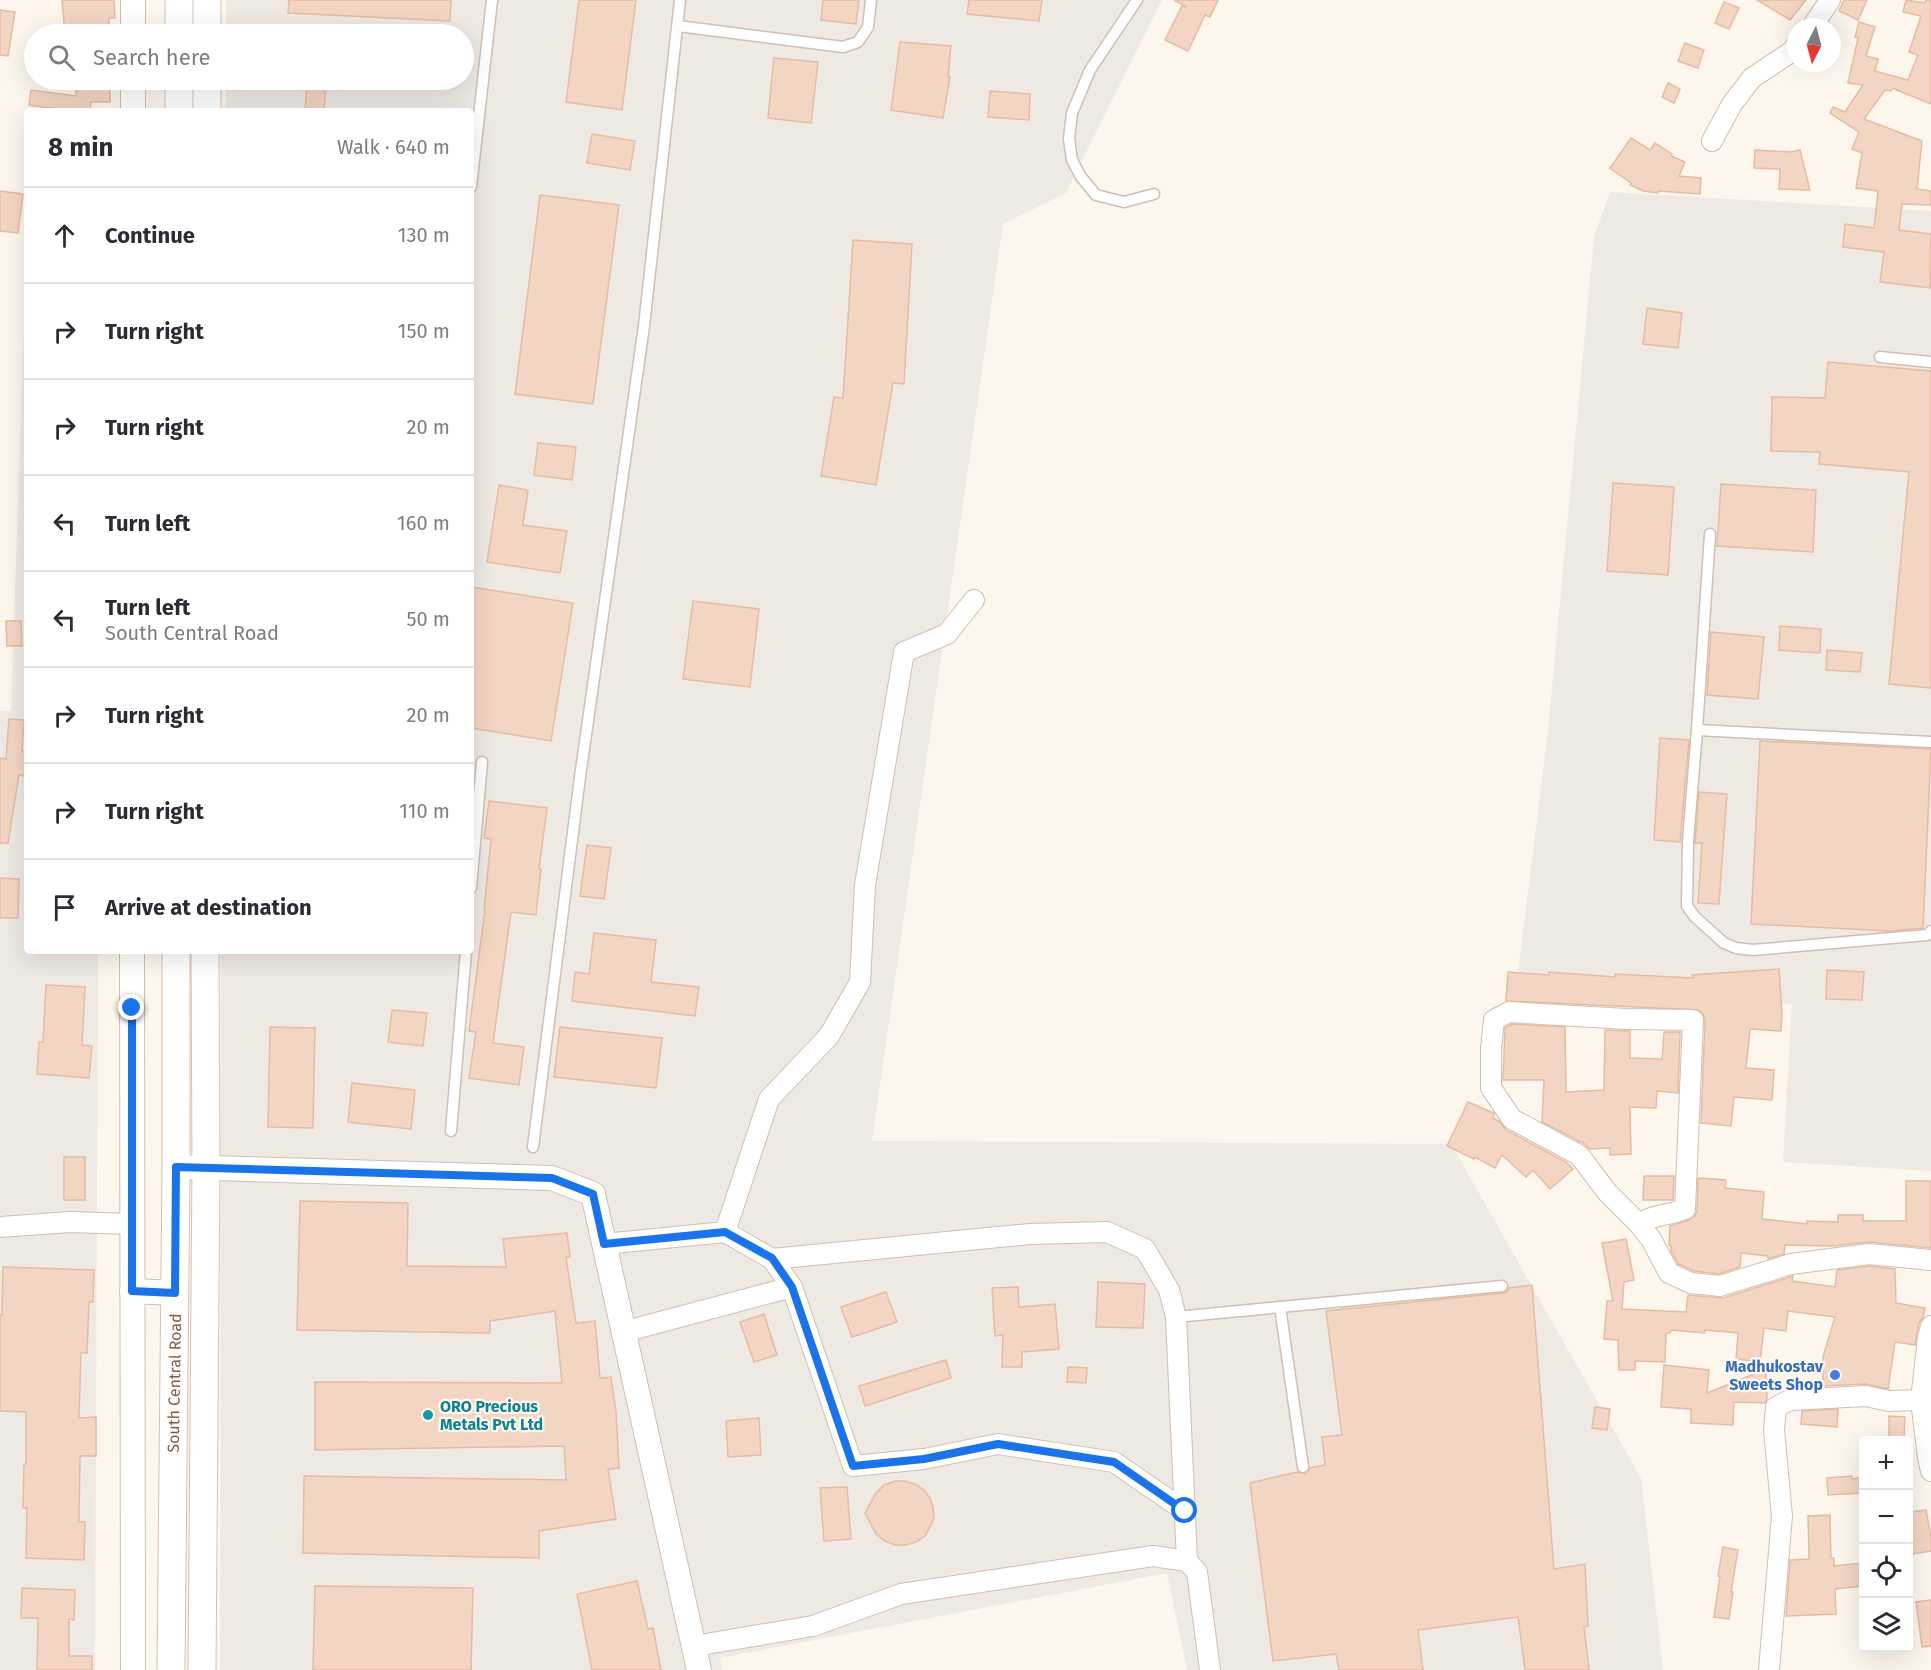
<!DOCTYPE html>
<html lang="en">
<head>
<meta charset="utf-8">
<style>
  :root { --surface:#fff; --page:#f7f7f7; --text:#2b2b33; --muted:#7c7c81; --line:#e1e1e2 }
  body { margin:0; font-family:"Fira Sans",sans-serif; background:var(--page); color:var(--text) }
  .controls { position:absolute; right:18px; bottom:18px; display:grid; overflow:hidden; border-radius:6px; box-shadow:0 6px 24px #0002 }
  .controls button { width:54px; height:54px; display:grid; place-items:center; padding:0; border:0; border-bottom:2px solid var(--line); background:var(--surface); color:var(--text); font:30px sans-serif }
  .compass { position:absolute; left:1787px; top:18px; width:54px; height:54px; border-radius:50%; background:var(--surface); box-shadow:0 6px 24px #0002; rotate:186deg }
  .stop { position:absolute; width:18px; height:18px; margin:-14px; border:4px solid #1a73e8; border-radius:50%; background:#fff }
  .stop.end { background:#1a73e8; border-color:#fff; box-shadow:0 2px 6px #0008 }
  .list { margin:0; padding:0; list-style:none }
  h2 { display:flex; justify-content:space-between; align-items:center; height:78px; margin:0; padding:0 24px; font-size:26px }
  h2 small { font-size:20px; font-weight:400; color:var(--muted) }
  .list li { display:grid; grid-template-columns:39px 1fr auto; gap:18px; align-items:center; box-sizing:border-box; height:96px; padding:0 24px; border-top:2px solid var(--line) }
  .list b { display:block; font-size:22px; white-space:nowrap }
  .list p { margin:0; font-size:20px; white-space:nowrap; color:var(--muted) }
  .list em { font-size:20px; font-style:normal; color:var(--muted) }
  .icon { flex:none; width:33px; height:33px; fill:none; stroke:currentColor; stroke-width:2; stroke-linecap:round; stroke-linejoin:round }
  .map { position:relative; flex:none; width:1931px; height:1670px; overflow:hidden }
  .search { position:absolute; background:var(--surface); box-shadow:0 6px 24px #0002; left:24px; top:24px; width:450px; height:66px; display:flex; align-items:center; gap:15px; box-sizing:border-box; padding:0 21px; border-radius:33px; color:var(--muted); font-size:22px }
  .panel { position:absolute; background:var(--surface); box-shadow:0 6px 24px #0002; left:24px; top:108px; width:450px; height:846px; border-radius:6px }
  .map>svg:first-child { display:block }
  .industrial { fill:#efe9e4 }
  .building { fill:#f3d5c3; stroke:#e6bba3; stroke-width:1.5 }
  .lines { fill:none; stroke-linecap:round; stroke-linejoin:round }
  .service-casing { stroke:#d1beb0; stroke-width:13 }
  .minor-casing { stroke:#d1beb0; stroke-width:22 }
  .tertiary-casing { stroke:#d1beb0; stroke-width:26 }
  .secondary-casing { stroke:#d6c0b0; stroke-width:29 }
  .service { stroke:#fff; stroke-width:10 }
  .minor { stroke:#fff; stroke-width:20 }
  .tertiary { stroke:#fff; stroke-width:24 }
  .secondary { stroke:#fff; stroke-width:27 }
  .route { stroke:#1a73e8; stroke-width:8 }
  .shop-dot { fill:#3f7fe0; stroke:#fffaf3; stroke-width:2 }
  .culture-dot { fill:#0f9aa8; stroke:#fffaf3; stroke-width:2 }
  .labels { text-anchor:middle; stroke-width:4.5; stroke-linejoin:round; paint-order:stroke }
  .shop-label { font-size:16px; font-weight:bold; fill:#366cbe; stroke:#fffaf3; text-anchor:end }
  .street-label { font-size:16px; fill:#7a5c4d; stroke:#fffaf3 }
  .culture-label { font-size:16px; font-weight:bold; fill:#0d838f; stroke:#fffaf3; text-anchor:start }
</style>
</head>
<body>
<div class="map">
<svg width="1931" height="1670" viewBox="0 0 1931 1670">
  <rect width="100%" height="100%" fill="#fdf6ec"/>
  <g class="industrial">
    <polygon points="226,0 1162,0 1066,193 1003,224 872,1141 1451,1144 1641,1478 1663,1670 1187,1670 1167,1573 720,1658 722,1670 220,1670 221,951 471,951 471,111 226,111 226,80 464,80 464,34 226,34"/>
    <polygon points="1610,192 1931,211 1931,1171 1783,1162 1792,1004 1516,989 1548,731 1594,237"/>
    <polygon points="27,238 27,951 98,951 95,1670 0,1670 0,711 11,711"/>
  </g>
  <g class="building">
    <polygon points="62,0 114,0 115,18 109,18 109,34 65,34"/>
    <polygon points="289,0 451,0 450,21 288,13"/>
    <polygon points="579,0 636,0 622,110 566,102"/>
    <polygon points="823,0 859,0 856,24 821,20"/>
    <polygon points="969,0 1042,0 1039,21 967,14"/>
    <polygon points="1174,0 1218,0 1210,17 1205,15 1188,51 1165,40 1182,6 1185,7 1185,6"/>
    <polygon points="1757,0 1806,0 1790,20"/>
    <polygon points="1844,0 1867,0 1858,20 1839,11"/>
    <polygon points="1906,0 1925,3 1926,0 1931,0 1931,104 1892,88 1891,91 1885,90 1864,119 1922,141 1917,189 1931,191 1931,205 1902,204 1899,230 1931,234 1930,288 1880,282 1884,252 1843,247 1845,224 1874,228 1878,191 1856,188 1862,153 1852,149 1859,132 1830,113 1833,107 1845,112 1863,85 1848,83 1858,38 1855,37 1859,22 1875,27 1866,56 1878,59 1875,71 1908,80 1918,55 1909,52 1921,16 1903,12"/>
    <polygon points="1724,2 1739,8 1729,29 1715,23"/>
    <polygon points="0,10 15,12 8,56 0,55"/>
    <polygon points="900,42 951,46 948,77 950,77 943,118 891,110"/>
    <polygon points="1685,43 1704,50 1698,68 1678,61"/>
    <polygon points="774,58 818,62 811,123 768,118"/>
    <polygon points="76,80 110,80 110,102 91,102 90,111 70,111 29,105 31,90 76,96"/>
    <polygon points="307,81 326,83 324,111 305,111"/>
    <polygon points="1668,83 1680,89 1674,103 1662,97"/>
    <polygon points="990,91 1030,94 1029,120 988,117"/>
    <polygon points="592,134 635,141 630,170 587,163"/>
    <polygon points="1631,138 1650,150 1655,143 1672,154 1671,156 1685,162 1679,176 1701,178 1700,194 1658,191 1658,193 1643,191 1630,185 1631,183 1610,168"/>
    <polygon points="1755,150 1791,152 1800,150 1810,190 1779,189 1780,169 1754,168"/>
    <polygon points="0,191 23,194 18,233 0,231"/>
    <polygon points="540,195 619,205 593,404 515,394"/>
    <polygon points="853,240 912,244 904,384 893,383 876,485 821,476 834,397 843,398"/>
    <polygon points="1647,308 1682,313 1678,348 1643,344"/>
    <polygon points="1828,362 1931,371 1931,688 1889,684 1909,472 1819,464 1820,452 1771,451 1772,397 1825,398"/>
    <polygon points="538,443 576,447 572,480 534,475"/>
    <polygon points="1613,483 1674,487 1668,575 1607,571"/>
    <polygon points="1721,484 1816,490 1813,552 1717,546"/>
    <polygon points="499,485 528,490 523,525 567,531 560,573 487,562"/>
    <polygon points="471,587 573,603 551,741 471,728"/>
    <polygon points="693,601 759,609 750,687 683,679"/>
    <polygon points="6,621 21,621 22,646 7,646"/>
    <polygon points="1780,626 1821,629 1820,653 1779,650"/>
    <polygon points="1711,632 1764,637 1758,699 1707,695"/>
    <polygon points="1827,650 1862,653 1860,672 1826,670"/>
    <polygon points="9,719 24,720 22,751 27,752 27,754 24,776 19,775 8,843 0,843 0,758 6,759"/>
    <polygon points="1660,738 1689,740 1680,842 1654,840"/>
    <polygon points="1760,741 1931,749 1923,928 1890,931 1751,924"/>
    <polygon points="1699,792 1727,794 1719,904 1698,903 1702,843 1695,843"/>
    <polygon points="489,801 547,808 539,869 541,869 536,915 511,912 493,1043 524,1047 519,1085 469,1078 476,1032 469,1031 485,910 484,909 491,839 484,838"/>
    <polygon points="587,845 611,848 604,899 580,896"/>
    <polygon points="0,878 19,879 18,918 0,918"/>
    <polygon points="594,933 656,940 651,982 699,987 695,1016 572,1001 575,972 589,974"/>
    <polygon points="1779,969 1782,1013 1781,1031 1750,1029 1746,1068 1774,1070 1772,1100 1734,1097 1731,1126 1701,1123 1705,1021 1703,1014 1699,1010 1506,1001 1508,972 1549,975 1549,972 1615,977 1615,974 1693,978 1692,975"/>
    <polygon points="1827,970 1864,972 1862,1000 1826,999"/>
    <polygon points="46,985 85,987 82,1045 92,1046 89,1078 37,1074 39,1042 43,1042"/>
    <polygon points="392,1010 427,1013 423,1046 388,1042"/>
    <polygon points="1512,1024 1565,1027 1566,1092 1604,1090 1605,1030 1630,1031 1630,1058 1662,1059 1664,1032 1680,1032 1678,1093 1657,1091 1656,1108 1630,1107 1631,1154 1610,1155 1610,1148 1590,1149 1585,1144 1542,1122 1544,1080 1503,1080 1505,1028"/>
    <polygon points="270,1027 315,1028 313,1128 268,1127"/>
    <polygon points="560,1027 662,1038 656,1088 554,1077"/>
    <polygon points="352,1083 415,1090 411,1129 348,1122"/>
    <polygon points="1468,1102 1494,1113 1493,1118 1500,1122 1506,1130 1566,1162 1573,1169 1550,1189 1533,1170 1526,1177 1502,1155 1495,1168 1475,1157 1474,1159 1447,1146"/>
    <rect x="64" y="1157" width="21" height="43"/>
    <polygon points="1644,1176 1674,1176 1673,1200 1643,1200"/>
    <polygon points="1698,1178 1726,1180 1725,1188 1764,1192 1762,1219 1807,1224 1807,1221 1838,1222 1838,1215 1863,1215 1863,1221 1906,1221 1906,1181 1931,1181 1931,1248 1870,1242 1833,1246 1785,1245 1784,1254 1768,1259 1768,1256 1741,1253 1740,1267 1719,1274 1694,1271 1678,1264 1671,1251 1671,1245 1669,1245 1670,1226 1689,1220 1695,1216 1697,1210"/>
    <polygon points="300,1201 408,1203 407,1266 506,1267 503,1239 567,1233 570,1257 566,1257 576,1323 595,1321 600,1378 611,1377 616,1412 619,1468 608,1469 616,1519 539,1531 539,1558 303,1553 304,1476 566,1480 564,1446 315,1450 315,1382 562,1383 555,1311 490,1321 490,1333 297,1330"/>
    <polygon points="1626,1239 1634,1280 1624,1282 1622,1309 1686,1312 1688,1295 1723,1298 1793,1276 1792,1281 1835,1287 1837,1270 1869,1266 1895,1269 1896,1303 1925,1308 1923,1317 1919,1323 1915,1345 1895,1342 1888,1389 1866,1384 1823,1386 1823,1357 1835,1317 1788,1311 1786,1331 1764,1328 1760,1362 1736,1359 1738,1333 1705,1330 1705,1333 1671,1330 1670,1333 1666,1333 1665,1362 1635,1361 1635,1370 1619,1370 1618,1340 1604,1339 1607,1301 1613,1301 1602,1243"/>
    <polygon points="3,1267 94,1270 93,1302 89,1302 87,1353 81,1353 79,1418 96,1417 96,1456 80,1456 79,1522 85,1522 84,1560 26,1558 27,1508 23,1508 24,1464 26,1464 26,1412 0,1411 0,1315 2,1315"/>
    <polygon points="1098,1282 1145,1284 1143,1328 1096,1327"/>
    <polygon points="1532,1285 1554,1569 1585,1564 1588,1626 1584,1627 1589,1670 1525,1670 1518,1617 1418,1630 1423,1670 1339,1670 1336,1654 1273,1661 1250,1483 1297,1472 1305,1474 1310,1468 1325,1465 1322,1437 1342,1435 1326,1311 1503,1293 1507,1292 1509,1288"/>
    <polygon points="1018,1287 1019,1307 1055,1304 1059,1349 1022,1352 1022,1367 1002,1367 1003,1335 995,1336 992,1288"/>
    <polygon points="886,1292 897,1322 852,1337 841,1307"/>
    <polygon points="764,1314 777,1355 754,1362 740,1322"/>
    <polygon points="946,1360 951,1378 865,1406 859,1386"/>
    <polygon points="1664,1365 1709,1370 1707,1393 1766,1369 1767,1399 1765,1403 1734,1402 1733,1425 1691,1423 1691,1409 1661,1407"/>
    <polygon points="1068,1367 1087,1368 1086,1383 1067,1382"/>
    <polygon points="1595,1407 1610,1409 1607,1430 1592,1428"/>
    <polygon points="1838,1409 1837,1427 1801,1424 1802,1411"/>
    <polygon points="1889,1416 1905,1417 1904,1440 1889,1440"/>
    <polygon points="759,1418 761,1455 728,1457 726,1421"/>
    <polygon points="1852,1476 1852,1479 1863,1477 1863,1493 1828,1495 1827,1478"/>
    <polygon points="895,1481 905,1481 915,1484 924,1490 930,1498 933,1507 934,1518 930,1527 925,1536 916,1542 906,1545 895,1545 885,1541 876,1534 865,1513 876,1493 884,1485"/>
    <polygon points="847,1487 851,1539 824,1541 820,1488"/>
    <polygon points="1926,1510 1931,1537 1931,1551 1913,1554 1908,1512"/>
    <polygon points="1830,1515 1831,1558 1834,1558 1834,1566 1863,1563 1863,1586 1835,1589 1836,1614 1786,1616 1790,1560 1809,1559 1808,1516"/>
    <polygon points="1723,1547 1738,1550 1731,1592 1733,1592 1729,1619 1714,1617 1720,1576 1718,1576"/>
    <polygon points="637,1581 648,1629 653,1628 661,1670 592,1670 577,1594"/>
    <polygon points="315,1586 473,1588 471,1670 313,1670"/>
    <polygon points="22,1588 75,1590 74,1620 69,1619 69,1656 92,1656 92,1670 37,1670 38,1618 21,1618"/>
    <polygon points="1931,1600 1931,1646 1922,1647 1916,1602"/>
  </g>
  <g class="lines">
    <defs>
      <g id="service">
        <polyline points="1137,0 1090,70 1072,113 1069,139 1072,160 1081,177 1096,195 1124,202 1154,194"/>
        <polyline points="678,26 843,47 858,42 868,27 871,0"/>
        <polyline points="471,187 492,0"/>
        <polyline points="1880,357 1931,362"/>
        <polyline points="1710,534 1697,730 1688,841 1687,906 1695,917 1724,943 1736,948 1753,950 1927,935 1931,931"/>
        <polyline points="1697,730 1931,742"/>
        <polyline points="471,888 482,762"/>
        <polyline points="451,1131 466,951"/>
        <polyline points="533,1147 580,777 644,326 680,0"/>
        <polyline points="1280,1307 1303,1467"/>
        <polyline points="1176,1317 1502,1286"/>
      </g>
      <g id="minor">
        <polyline points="1812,27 1830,0"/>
        <polyline points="1712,141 1732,104 1752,78 1791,52 1796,46"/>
        <path d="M1639 1224C1654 1214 1668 1216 1685 1209L1693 1020 1626 1019 1509 1012 1494 1020 1491 1049V1088L1512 1119 1579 1155 1607 1192 1639 1224 1651 1239 1669 1273 1691 1283 1720 1286 1791 1264 1869 1254 1931 1260"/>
        <polyline points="0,1227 70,1222 132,1224"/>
        <polyline points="725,1232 769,1099 829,1036 860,982 865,885 904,652 947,634 974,600"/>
        <polyline points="604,1244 725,1232 772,1259 792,1287 623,1332"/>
        <polyline points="772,1259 1030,1234 1107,1232 1145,1249 1169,1290 1176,1317 1187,1561"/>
        <polyline points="792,1287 853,1466 924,1459 998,1444 1114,1462 1185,1511"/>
        <polyline points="1921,1400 1928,1458 1931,1471"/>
        <polyline points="694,1646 813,1626 901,1594 1153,1556 1187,1561 1197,1572 1210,1670"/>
        <polyline points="1769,1670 1782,1516 1774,1430 1776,1407 1790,1400 1866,1396 1889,1401 1921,1400 1928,1338 1931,1326"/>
      </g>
      <g id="tertiary">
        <polyline points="133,34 133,0"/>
        <polyline points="133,111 133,80"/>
        <polyline points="132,951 133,1670"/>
        <polyline points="176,1167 552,1178 593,1194 699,1670"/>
        <polyline points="132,1291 175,1293"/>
      </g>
      <g id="secondary">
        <polyline points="179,34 179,0"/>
        <polyline points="207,34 207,0"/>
        <polyline points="179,111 179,80"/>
        <polyline points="207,111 207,80"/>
        <polyline points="171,1670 176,1167 176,951"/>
        <polyline points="202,1670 206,1167 205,951"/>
      </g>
    </defs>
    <use href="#service" class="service-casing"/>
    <use href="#minor" class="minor-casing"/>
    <use href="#tertiary" class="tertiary-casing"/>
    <use href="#secondary" class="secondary-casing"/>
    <use href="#service" class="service"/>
    <use href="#minor" class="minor"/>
    <use href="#tertiary" class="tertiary"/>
    <use href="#secondary" class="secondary"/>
  </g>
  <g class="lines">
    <polyline class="route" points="132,1008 132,1291 175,1293 176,1167 552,1178 593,1194 604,1244 725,1232 772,1258 792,1287 853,1466 924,1459 998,1444 1114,1462 1185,1511"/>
  </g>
  <circle class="shop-dot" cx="1835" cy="1375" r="6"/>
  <circle class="culture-dot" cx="428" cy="1415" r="6"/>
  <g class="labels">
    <g class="shop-label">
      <text x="1823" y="1372">Madhukostav<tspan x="1823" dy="18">Sweets Shop</tspan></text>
    </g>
    <g class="street-label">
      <text transform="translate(174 1383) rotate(-89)" y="6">South Central Road</text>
    </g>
    <g class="culture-label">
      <text x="440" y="1412">ORO Precious<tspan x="440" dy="18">Metals Pvt Ltd</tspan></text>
    </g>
  </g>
</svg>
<div class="controls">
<button>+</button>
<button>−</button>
<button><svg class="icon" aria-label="locate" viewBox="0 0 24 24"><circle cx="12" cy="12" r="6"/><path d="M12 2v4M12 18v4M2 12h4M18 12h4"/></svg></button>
<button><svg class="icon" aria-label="layers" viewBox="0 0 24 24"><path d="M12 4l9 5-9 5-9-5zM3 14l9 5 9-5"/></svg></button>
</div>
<svg class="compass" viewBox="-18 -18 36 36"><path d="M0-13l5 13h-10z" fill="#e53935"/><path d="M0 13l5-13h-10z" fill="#7c7c81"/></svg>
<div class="stop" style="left:1185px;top:1511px"></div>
<div class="stop end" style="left:132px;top:1008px"></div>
<div class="search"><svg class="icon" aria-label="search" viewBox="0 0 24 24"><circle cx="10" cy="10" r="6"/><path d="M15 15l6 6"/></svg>Search here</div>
<section class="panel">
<h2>8 min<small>Walk · 640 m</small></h2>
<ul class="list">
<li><svg class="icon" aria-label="ahead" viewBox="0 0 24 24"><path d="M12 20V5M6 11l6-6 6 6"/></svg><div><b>Continue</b></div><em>130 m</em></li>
<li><svg class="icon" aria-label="right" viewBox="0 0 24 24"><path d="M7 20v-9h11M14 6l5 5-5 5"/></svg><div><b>Turn right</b></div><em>150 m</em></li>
<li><svg class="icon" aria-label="right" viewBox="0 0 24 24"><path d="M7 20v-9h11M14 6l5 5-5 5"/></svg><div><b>Turn right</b></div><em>20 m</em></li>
<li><svg class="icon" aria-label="left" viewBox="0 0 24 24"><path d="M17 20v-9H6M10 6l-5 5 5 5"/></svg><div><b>Turn left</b></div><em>160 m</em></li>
<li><svg class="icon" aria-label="left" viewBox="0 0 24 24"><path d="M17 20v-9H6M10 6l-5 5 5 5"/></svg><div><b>Turn left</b><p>South Central Road</p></div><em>50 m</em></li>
<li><svg class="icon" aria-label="right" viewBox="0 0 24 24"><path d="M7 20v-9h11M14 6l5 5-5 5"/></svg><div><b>Turn right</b></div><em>20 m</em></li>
<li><svg class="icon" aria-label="right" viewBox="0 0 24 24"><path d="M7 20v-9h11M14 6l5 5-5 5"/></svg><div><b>Turn right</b></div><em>110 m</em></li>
<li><svg class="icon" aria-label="arrive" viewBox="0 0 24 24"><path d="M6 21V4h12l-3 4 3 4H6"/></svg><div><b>Arrive at destination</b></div></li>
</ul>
</section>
</div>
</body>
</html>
